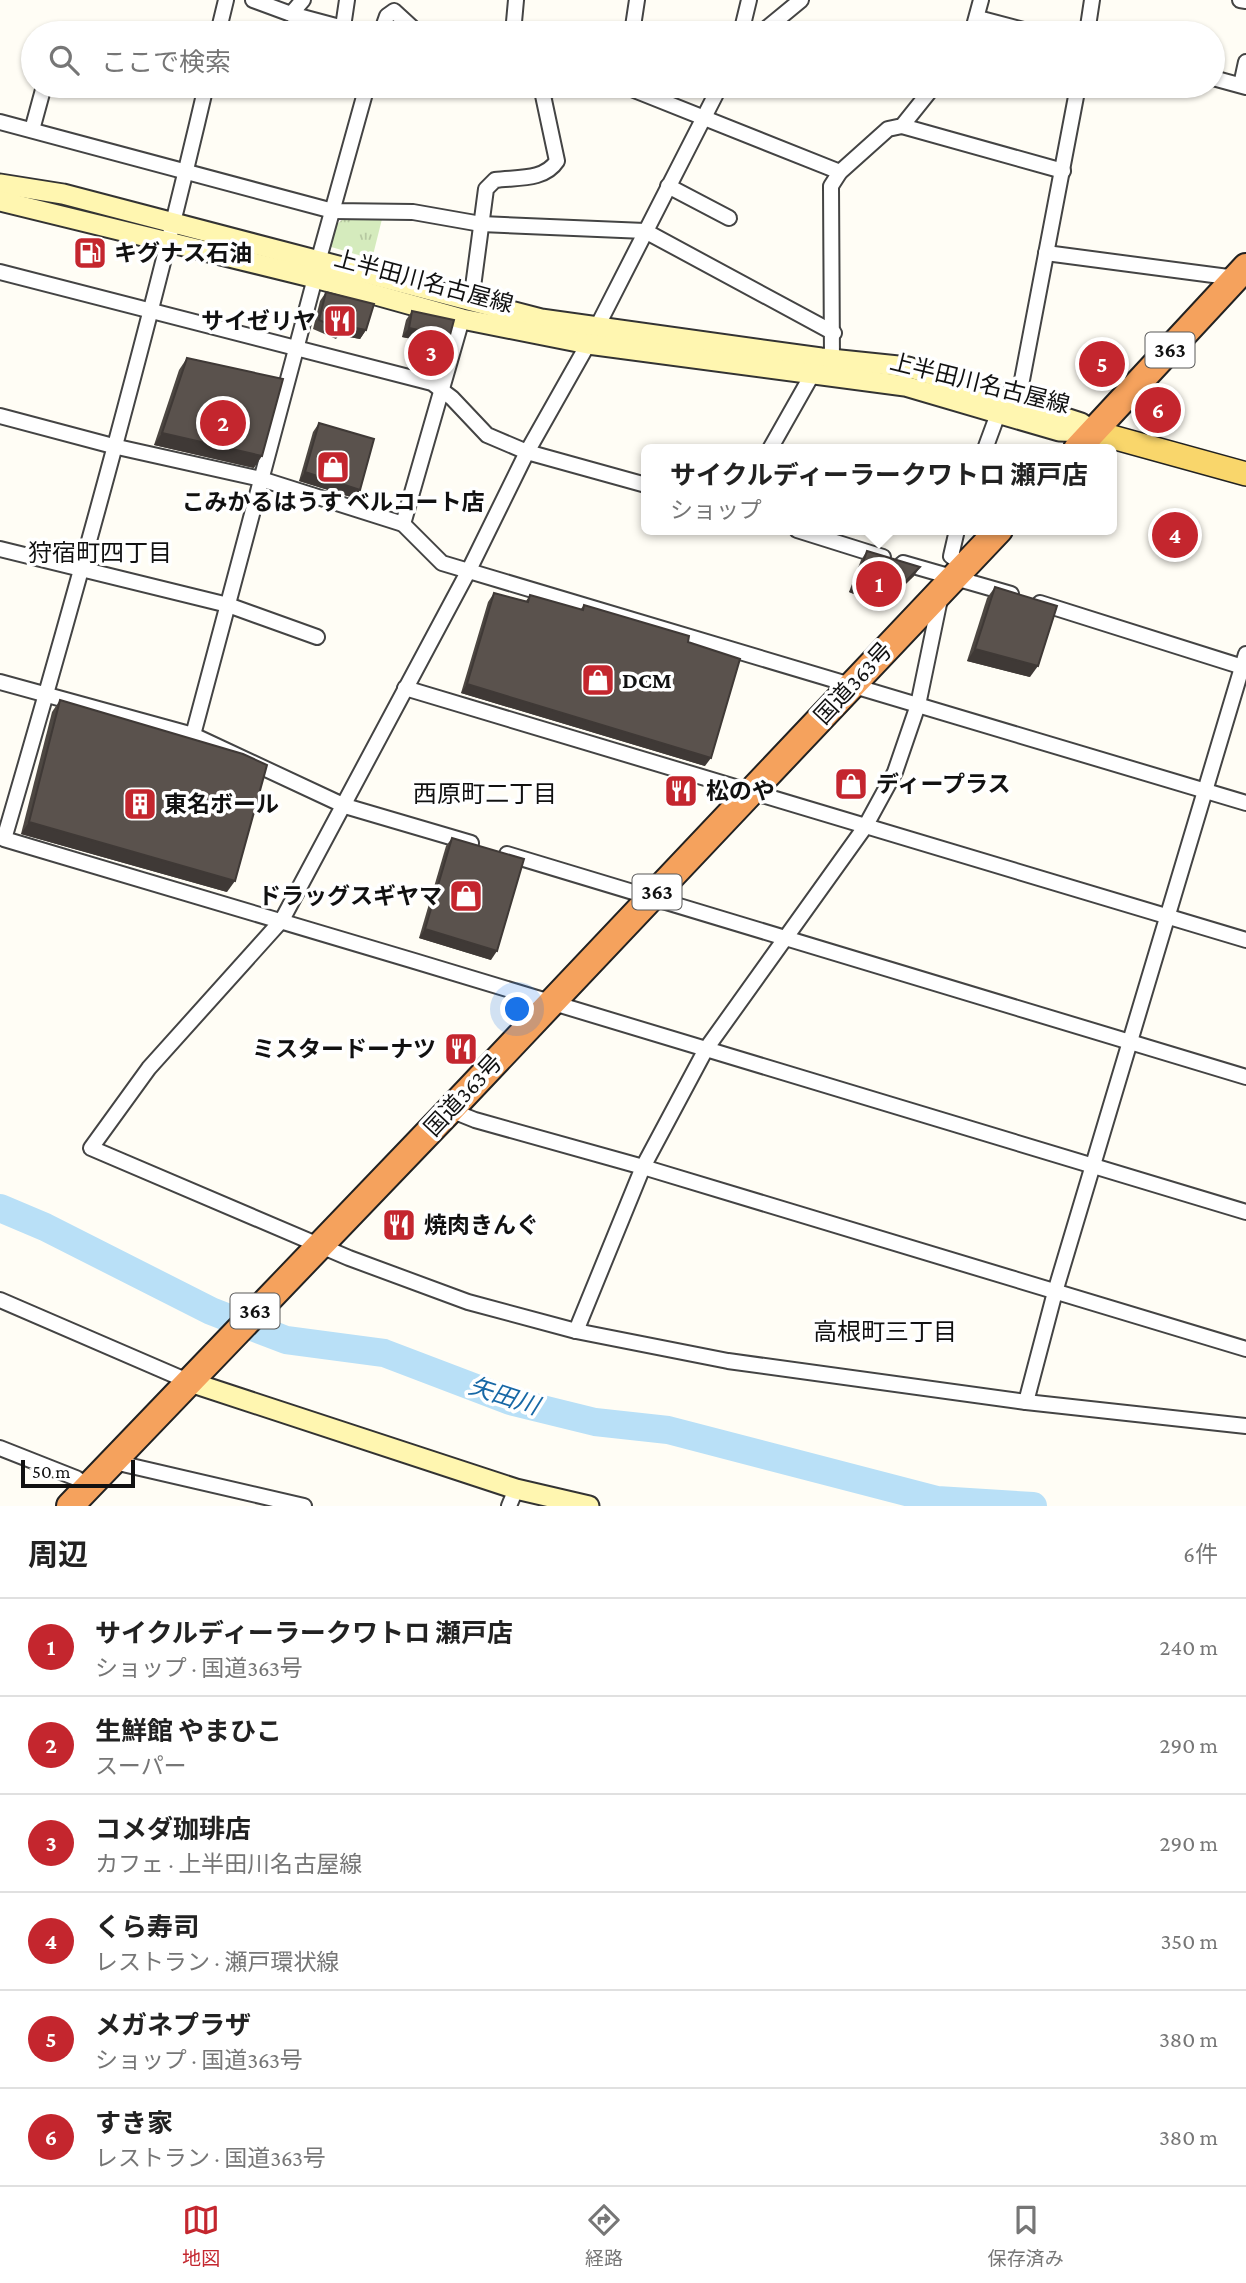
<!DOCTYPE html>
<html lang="ja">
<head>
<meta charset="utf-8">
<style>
  :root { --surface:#fff; --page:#f6f6f6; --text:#222; --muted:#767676; --line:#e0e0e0; --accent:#c4262e }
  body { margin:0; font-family:"Crimson Pro","Noto Sans JP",serif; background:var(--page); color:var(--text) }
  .scale { position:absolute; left:21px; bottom:18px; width:114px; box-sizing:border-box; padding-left:7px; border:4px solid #111; border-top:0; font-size:19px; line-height:24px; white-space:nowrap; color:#111; -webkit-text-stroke:5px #fff; paint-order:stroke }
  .you { position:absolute; left:518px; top:1010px; width:24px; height:24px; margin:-18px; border:5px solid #fff; border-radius:50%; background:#1a73e8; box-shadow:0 0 0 10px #1a73e833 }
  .badge { display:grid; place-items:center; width:46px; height:46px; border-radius:50%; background:var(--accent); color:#fff; font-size:23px; font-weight:700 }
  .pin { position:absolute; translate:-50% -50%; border:4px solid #fff; box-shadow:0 2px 7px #0006 }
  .popup { position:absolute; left:641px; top:444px; width:476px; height:91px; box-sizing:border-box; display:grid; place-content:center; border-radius:10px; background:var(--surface); filter:drop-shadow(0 2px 5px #0005); font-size:23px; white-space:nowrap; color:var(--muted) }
  .popup b { font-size:26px; color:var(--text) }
  .popup::after { content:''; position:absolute; left:50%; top:100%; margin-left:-14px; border:14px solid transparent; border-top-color:var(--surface) }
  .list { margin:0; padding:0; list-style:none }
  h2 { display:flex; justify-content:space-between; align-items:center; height:91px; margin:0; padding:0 28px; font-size:30px }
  h2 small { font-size:23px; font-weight:400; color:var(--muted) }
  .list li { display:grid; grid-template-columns:46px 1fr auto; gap:21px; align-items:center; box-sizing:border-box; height:98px; padding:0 28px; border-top:2px solid var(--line) }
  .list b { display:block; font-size:26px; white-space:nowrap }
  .list p { margin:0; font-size:23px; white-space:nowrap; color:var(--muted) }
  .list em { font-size:23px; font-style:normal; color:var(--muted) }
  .icon { flex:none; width:38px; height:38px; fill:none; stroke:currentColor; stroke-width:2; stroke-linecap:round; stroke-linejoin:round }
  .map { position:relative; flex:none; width:1246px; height:1506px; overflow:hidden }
  .search { position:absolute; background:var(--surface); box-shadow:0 2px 5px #0004; left:21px; right:21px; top:21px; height:77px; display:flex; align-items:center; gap:18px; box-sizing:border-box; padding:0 24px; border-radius:38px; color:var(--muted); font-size:26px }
  .sheet { height:679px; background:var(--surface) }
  nav { display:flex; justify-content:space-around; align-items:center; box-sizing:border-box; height:98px; border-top:2px solid var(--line); background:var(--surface); font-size:19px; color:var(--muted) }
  nav a { display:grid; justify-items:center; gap:4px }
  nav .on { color:var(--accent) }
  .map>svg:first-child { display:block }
  .park { fill:url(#park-tufts) }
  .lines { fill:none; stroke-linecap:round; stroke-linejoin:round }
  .river { stroke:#b9e0f7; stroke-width:28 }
  .street-casing { stroke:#444; stroke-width:18 }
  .secondary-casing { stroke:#333; stroke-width:23 }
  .primary-casing { stroke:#222; stroke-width:26 }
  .highway-casing { stroke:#222; stroke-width:30 }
  .street { stroke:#fff; stroke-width:14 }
  .secondary { stroke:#fff6b0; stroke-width:19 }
  .primary { stroke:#f9d66b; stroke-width:23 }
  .highway { stroke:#f5a25d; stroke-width:26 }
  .wall { fill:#4d4742 }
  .shaded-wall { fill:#3f3936 }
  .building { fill:#5a524d; stroke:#3f3936; stroke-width:2 }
  .labels { text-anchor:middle; stroke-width:7; stroke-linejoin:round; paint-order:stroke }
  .shield { fill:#fff; stroke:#585858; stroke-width:2 }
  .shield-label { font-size:21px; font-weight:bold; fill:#111 }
  .poi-label { font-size:23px; font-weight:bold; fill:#111; stroke:#fff; text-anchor:start }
  .street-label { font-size:23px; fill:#111; stroke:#fff }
  .neighbourhood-label { font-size:24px; fill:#111; stroke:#fff }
  .water-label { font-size:24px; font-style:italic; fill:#1768a6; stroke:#fff }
</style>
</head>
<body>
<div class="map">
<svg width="1246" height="1506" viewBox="0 0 1246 1506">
  <defs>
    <pattern id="park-tufts" width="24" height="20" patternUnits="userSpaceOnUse" patternTransform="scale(1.75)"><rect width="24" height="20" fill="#d5ebbd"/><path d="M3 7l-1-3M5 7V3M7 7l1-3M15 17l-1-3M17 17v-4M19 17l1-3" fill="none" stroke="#b6c8a1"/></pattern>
  </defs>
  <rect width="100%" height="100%" fill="#fffdf5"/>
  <polygon class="park" points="350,213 382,219 372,259 328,246 336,225"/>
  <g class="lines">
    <polyline class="river" points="0,1208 45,1227 211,1311 286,1340 384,1353 510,1401 595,1422 668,1430 937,1500 1033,1506"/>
    <defs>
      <g id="street">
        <polyline points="253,0 291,14 362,33"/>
        <polyline points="1240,0 1246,1"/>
        <polyline points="291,14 303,0"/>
        <polyline points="978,18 1035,33"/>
        <polyline points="343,27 347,0"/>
        <polyline points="218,33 226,0"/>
        <polyline points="381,33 387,16 394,11 418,33"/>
        <polyline points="513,33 516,0"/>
        <polyline points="632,33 637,0"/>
        <polyline points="741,33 749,0"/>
        <polyline points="761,33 801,0"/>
        <polyline points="972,33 981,0"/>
        <polyline points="1087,33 1092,0"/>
        <polyline points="1213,78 1246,87"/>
        <polyline points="1241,85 1246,62"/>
        <path d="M206 86C147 339 77 590 4 839 419 960 831 1089 1246 1212"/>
        <polyline points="602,86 624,86 840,172"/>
        <polyline points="544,90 583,86"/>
        <polyline points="0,122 333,211 413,212 481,224 645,231 834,333"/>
        <polyline points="902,126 1063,171"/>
        <polyline points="32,130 44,86"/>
        <polyline points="668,186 729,218"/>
        <polyline points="1046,253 1236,278"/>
        <polyline points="318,262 367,86"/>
        <polyline points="0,272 432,383 452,398 487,435 527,452 646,485"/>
        <path d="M471 302 486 189 495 180C516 177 544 181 557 161L541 86"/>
        <polyline points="597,327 720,86"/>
        <polyline points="588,344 527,452 469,570 282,920 149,1068 91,1148 349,1258 468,1302 576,1331 728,1361 1026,1402 1246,1426"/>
        <polyline points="832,359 831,186 840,172 888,129 902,126 934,86"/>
        <polyline points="1018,401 1078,86"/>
        <polyline points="0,416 113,446 261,479 403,524 442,563 1246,803"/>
        <polyline points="770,449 813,373"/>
        <polyline points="985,449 999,411"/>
        <polyline points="403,524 462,319"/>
        <polyline points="797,530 883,557"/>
        <polyline points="957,530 951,556 965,566"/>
        <polyline points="0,549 228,605 317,637"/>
        <polyline points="903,563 1011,594"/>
        <polyline points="940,599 918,705 895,772 865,827 706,1049 643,1167 1246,1349"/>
        <polyline points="1040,603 1246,668"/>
        <polyline points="0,682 193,735 345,806 471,843"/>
        <polyline points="405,688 1246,940"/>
        <polyline points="193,735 315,278"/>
        <polyline points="507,854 1246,1077"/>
        <polyline points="450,1110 475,1120 643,1167 576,1331"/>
        <polyline points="0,1300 190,1382"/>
        <polyline points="1026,1402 1055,1292 1246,654"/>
        <polyline points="0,1448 76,1478 89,1487"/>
        <polyline points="114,1462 304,1506"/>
        <polyline points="509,1506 516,1489"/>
      </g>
      <g id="secondary">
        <polyline points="0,184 63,194 541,319 821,358 908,367 1081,423 1094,432"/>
        <polyline points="0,201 315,278 462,319 588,344 905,386 1059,431 1089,432"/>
        <polyline points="190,1382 516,1489 589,1506"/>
      </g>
      <polyline id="primary" points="1094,432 1246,474"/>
      <g id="highway">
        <polyline points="1077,449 1246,267"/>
        <polyline points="70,1506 450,1110 999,530"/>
      </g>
    </defs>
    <use href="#street" class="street-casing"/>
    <use href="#secondary" class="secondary-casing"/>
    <use href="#primary" class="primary-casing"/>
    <use href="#highway" class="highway-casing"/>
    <use href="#street" class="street"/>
    <use href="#secondary" class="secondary"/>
    <use href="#primary" class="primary"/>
    <use href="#highway" class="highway"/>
  </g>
  <g class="wall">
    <polygon points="326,292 366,330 360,339 339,335 336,339 313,329 320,301"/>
    <polygon points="412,311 454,320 443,361 437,370 417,366 422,341 402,337 406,320"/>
    <polygon points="187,358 254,468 154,445 179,370"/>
    <polygon points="319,423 360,490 354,498 299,481 313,432"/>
    <polygon points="867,551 914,576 883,606 849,592 861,560"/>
    <polygon points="995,587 1030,677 967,661 987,598"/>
    <polygon points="494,593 526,601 530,595 580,610 584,605 688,642 705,766 461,693 488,602"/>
    <polygon points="60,700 227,892 21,834 52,712"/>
    <polygon points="452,838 491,960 419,938 446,846"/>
  </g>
  <g class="shaded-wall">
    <polygon points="344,326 366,330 360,339 339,335"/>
    <polygon points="409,328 428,332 422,341 402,337"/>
    <polygon points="423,357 443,361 437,370 417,366"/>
    <polygon points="162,433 262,456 254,468 154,445"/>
    <polygon points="305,472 360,490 354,498 299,481"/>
    <polygon points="920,567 914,576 883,606 849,592 856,583"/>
    <polygon points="975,649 1038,666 1030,677 967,661"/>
    <polygon points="467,684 711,758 705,766 461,693"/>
    <polygon points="29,822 235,881 227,892 21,834"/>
    <polygon points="425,929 497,951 491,960 419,938"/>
  </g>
  <g class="building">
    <polygon points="326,292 374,304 366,330 344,326 342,331 319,320"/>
    <polygon points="412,311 454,320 443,361 423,357 428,332 409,328"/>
    <polygon points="187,358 283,379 262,456 162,433"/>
    <polygon points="319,423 374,439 360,490 305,472"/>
    <polygon points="867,551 920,567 889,598 856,583"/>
    <polygon points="995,587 1057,606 1038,666 975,649"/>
    <polygon points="494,593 528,602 530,595 583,610 584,605 689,636 688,642 740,659 711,758 467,684"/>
    <polygon points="60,700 243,754 267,765 235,881 29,822"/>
    <polygon points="452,838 524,859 497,951 425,929"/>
  </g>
  <defs>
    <symbol id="fuel-square" viewBox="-11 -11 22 22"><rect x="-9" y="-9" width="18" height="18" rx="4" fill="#c4262e" stroke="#fff"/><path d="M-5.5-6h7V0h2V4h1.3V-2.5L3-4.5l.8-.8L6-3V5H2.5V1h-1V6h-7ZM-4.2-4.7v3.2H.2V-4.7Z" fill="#fff"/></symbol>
    <symbol id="restaurant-square" viewBox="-11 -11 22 22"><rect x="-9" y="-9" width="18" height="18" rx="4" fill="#c4262e" stroke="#fff"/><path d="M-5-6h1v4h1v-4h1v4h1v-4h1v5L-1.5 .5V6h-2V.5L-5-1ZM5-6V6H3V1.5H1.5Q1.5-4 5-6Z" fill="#fff"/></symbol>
    <symbol id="shop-square" viewBox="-11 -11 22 22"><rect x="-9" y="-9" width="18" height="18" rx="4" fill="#c4262e" stroke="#fff"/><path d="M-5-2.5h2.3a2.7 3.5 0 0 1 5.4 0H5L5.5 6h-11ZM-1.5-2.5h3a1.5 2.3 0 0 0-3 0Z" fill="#fff"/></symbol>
    <symbol id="building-square" viewBox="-11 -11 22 22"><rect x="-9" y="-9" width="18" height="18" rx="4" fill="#c4262e" stroke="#fff"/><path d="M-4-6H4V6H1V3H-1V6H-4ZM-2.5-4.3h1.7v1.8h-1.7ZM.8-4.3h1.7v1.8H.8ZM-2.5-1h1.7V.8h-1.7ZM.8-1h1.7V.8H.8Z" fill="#fff"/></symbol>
  </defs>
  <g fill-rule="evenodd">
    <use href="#fuel-square" x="71" y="234" width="38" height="38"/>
    <use href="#restaurant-square" x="321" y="302" width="38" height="38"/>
    <use href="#shop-square" x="314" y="448" width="38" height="38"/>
    <use href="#shop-square" x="579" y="661" width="38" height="38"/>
    <use href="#shop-square" x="832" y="765" width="38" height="38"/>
    <use href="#restaurant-square" x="662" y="772" width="38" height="38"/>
    <use href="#building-square" x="121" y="785" width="38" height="38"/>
    <use href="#shop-square" x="447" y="877" width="38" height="38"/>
    <use href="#restaurant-square" x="442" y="1030" width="38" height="38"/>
    <use href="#restaurant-square" x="380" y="1206" width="38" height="38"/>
  </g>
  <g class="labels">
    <g class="shield">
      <rect x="1145.5" y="332.5" width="49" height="35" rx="5"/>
      <rect x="632.5" y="874.5" width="49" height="35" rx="5"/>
      <rect x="230.5" y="1293.5" width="49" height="35" rx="5"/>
    </g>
    <g class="shield-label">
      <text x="1170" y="357">363</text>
      <text x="657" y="899">363</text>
      <text x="255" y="1318">363</text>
    </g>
    <g class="poi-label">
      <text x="114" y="261">キグナス石油</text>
      <text x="316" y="329" text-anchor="end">サイゼリヤ</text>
      <text x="333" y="510" text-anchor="middle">こみかるはうす ベルコート店</text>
      <text x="622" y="688">DCM</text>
      <text x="876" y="792">ディープラス</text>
      <text x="706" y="799">松のや</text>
      <text x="164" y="812">東名ボール</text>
      <text x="442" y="904" text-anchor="end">ドラッグスギヤマ</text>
      <text x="436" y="1057" text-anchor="end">ミスタードーナツ</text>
      <text x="424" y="1233">焼肉きんぐ</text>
    </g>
    <g class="street-label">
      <text transform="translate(424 281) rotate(15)" y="8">上半田川名古屋線</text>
      <text transform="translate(980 383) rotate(14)" y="8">上半田川名古屋線</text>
      <text transform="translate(853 683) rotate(-47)" y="8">国道363号</text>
      <text transform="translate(463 1095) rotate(-47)" y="8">国道363号</text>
    </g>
    <g class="neighbourhood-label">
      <text x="100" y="561">狩宿町四丁目</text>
      <text x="485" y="802">西原町二丁目</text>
      <text x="885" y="1340">高根町三丁目</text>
    </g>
    <g class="water-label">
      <text transform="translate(504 1396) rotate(18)" y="8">矢田川</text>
    </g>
  </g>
</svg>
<div class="scale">50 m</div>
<div class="you"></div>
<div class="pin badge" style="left:879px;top:584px">1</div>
<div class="popup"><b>サイクルディーラークワトロ 瀬戸店</b>ショップ</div>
<div class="pin badge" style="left:223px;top:423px">2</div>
<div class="pin badge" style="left:431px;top:353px">3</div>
<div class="pin badge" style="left:1175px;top:535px">4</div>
<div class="pin badge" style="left:1102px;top:364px">5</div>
<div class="pin badge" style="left:1158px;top:410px">6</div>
<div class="search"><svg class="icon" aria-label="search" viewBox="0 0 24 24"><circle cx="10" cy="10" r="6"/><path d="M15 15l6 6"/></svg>ここで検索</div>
</div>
<section class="sheet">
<h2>周辺<small>6件</small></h2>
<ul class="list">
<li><span class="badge">1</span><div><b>サイクルディーラークワトロ 瀬戸店</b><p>ショップ · 国道363号</p></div><em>240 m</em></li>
<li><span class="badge">2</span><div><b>生鮮館 やまひこ</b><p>スーパー</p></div><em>290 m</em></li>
<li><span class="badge">3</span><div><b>コメダ珈琲店</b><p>カフェ · 上半田川名古屋線</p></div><em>290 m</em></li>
<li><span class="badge">4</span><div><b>くら寿司</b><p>レストラン · 瀬戸環状線</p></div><em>350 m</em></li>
<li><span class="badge">5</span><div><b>メガネプラザ</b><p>ショップ · 国道363号</p></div><em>380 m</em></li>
<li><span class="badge">6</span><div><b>すき家</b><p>レストラン · 国道363号</p></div><em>380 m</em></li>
</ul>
</section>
<nav>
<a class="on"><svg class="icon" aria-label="map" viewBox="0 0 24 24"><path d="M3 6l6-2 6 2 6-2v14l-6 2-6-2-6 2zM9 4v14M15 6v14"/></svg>地図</a>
<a><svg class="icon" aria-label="directions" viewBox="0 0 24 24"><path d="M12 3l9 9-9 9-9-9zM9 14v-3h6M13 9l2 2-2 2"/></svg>経路</a>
<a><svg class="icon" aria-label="saved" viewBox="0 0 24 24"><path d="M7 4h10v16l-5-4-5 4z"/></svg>保存済み</a>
</nav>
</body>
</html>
